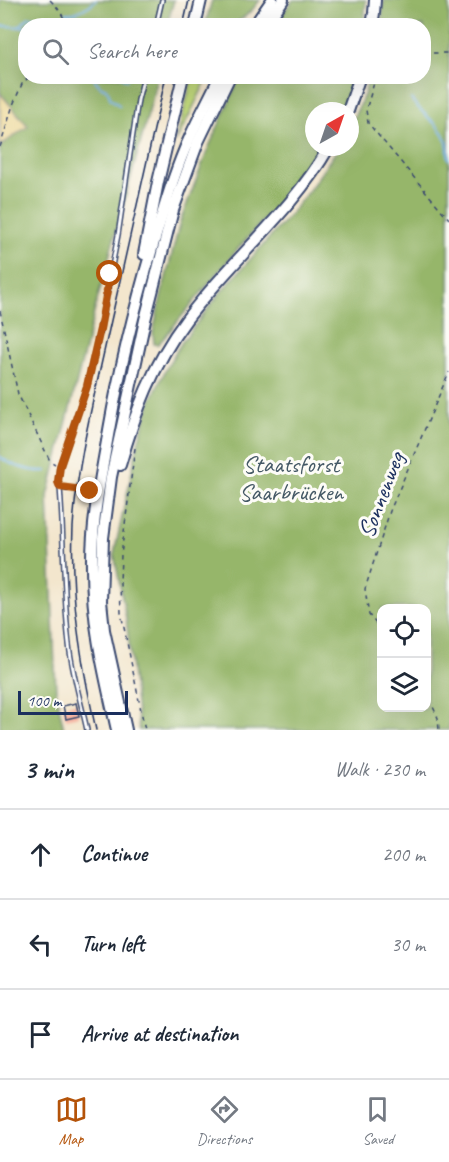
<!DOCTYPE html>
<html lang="en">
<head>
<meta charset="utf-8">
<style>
  :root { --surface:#fff; --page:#f6f6f7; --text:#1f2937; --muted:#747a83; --line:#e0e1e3; --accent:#b45309 }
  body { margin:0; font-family:Caveat,sans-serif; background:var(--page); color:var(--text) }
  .controls { position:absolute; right:18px; bottom:18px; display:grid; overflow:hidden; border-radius:12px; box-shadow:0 6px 24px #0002 }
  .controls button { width:54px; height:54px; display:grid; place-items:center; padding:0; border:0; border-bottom:2px solid var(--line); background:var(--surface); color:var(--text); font:30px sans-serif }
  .compass { position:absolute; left:305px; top:102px; width:54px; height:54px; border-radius:50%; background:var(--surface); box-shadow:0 6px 24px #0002; rotate:40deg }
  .scale { position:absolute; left:18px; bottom:15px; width:110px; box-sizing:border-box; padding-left:6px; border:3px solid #1b2f5e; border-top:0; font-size:16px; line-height:21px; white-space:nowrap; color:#1b2f5e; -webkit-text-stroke:4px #fdfcf7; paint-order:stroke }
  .stop { position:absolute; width:18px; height:18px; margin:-14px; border:4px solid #b45309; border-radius:50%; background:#fff }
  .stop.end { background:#b45309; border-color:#fff; box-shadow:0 2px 6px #0008 }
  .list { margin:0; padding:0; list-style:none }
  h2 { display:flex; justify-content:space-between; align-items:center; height:78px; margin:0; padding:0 24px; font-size:26px }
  h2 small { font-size:20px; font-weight:400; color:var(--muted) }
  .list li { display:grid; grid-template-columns:39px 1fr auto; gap:18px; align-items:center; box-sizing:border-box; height:90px; padding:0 24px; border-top:2px solid var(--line) }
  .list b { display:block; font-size:22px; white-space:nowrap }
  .list em { font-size:20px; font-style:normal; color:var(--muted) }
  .icon { flex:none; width:33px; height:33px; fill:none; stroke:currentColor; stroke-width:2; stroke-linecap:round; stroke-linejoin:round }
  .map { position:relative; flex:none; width:449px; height:730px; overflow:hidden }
  .search { position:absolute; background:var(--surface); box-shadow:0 6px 24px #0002; left:18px; right:18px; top:18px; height:66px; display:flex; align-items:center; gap:15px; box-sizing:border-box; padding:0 21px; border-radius:24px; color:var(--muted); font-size:22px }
  .sheet { height:348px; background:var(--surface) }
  nav { display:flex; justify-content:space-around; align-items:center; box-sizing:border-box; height:84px; border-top:2px solid var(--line); background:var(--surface); font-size:16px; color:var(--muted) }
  nav a { display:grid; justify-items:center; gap:3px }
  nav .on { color:var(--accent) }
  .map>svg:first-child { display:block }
  .green { fill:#bed57a; stroke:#6c826c; stroke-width:1.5 }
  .forest { fill:#96b66a; stroke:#587264; stroke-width:1.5; fill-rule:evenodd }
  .sand { fill:#eeda9e; stroke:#84847e; stroke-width:1.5 }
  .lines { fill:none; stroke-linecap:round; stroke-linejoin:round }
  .stream { stroke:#7eb7ef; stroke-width:2 }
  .building { fill:#f5af9d }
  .lane-casing { stroke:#3b4a6f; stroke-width:6 }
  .highway-casing { stroke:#3b4a6f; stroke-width:14 }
  .path { stroke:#3b4a6f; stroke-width:1.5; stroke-dasharray:4.5 4.5; stroke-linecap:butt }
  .lane { stroke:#fff; stroke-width:3 }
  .highway { stroke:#fff; stroke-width:10 }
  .tram { stroke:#1b2f5e; stroke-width:1.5 }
  .route { stroke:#b45309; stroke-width:8 }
  .labels { text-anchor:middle; stroke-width:6; stroke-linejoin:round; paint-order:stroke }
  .park-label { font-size:24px; fill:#445865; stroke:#fdfcf7 }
  .street-label { font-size:24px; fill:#1b2f5e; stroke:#fdfcf7 }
</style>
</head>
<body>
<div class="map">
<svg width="449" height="730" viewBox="0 0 449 730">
  <rect width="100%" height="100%" fill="#fdfcf7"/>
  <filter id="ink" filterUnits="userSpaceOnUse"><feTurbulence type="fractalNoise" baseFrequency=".0167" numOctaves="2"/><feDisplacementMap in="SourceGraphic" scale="12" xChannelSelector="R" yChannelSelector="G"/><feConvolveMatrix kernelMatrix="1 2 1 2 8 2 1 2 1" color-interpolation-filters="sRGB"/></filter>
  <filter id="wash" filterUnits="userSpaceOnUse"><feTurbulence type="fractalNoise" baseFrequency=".008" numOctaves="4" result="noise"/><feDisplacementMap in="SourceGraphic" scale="24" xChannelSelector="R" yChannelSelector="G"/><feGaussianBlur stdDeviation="1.35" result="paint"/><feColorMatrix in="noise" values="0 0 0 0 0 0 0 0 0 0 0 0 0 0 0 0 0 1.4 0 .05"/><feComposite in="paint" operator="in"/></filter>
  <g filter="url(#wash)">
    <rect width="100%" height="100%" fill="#f3e6cd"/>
    <polygon class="green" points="192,77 208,77 176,142"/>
    <g class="forest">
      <polygon points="0,0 174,0 167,25 26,26 26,76 157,77 152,100 98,297 48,496 56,692 64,730 0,730 0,146 27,125 0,93"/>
      <path d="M212 0H260C246 19 233 29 209 25L206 21Z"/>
      <polygon points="293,0 366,0 364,25 274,25"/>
      <path d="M384 0H449V730H139L126 618 114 554 139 439 150 402 169 363 182 342 221 292 288 217 310 189 339 147H350V126L364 95 369 77 424 76V26L381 25ZM382 608H426V708H382Z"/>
      <polygon points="240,77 353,77 346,98 339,111 314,111 314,147 321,147 295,185 235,252 163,339 157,345 154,344 153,333 159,305 180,222 208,149"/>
    </g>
    <polygon class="sand" points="0,93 28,126 0,146"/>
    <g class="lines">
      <g class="stream">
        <path d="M66 13C75 15 89 7 96 0"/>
        <polyline points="0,26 26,27"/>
        <polyline points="19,27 29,17 38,18 56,16"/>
        <polyline points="121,76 127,80"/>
        <polyline points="94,79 100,86 106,89 109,93 110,98 120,106"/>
        <path d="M411 99C421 114 440 123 446 140 449 146 447 153 449 159"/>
        <path d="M0 457C12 466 31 472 46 471"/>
      </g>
    </g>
    <g id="blocks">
      <polygon class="building" points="76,703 79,716 66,719 63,706"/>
    </g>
  </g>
  <g filter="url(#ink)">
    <use href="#blocks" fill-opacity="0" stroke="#3b4a6f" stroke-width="1.5"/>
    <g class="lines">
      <defs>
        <g id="lane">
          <polyline points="156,26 162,0"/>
          <path d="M60 487C64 539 63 592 69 644 72 673 81 702 87 730"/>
          <polyline points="67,489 60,487 58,481 60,466 87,386 100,329 118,235 138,100 144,76"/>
        </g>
        <g id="highway">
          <polyline points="195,26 201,0"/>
          <polyline points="254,26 272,0"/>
          <polyline points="265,26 283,0"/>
          <polyline points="372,26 374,13 375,0"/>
          <polyline points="348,111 360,76"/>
          <polyline points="144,254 158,182 183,76"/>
          <path d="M120 465C135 413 153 364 186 320 231 260 292 212 329 147"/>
          <path d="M117 730C105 676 92 625 92 569 91 522 101 476 109 430 120 367 135 306 153 245 164 209 174 172 190 137 199 117 210 97 220 76"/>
          <polyline points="126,730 104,630 101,601 103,538 111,477 145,320 173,210 198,142 230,76"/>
        </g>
      </defs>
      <use href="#lane" class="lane-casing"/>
      <use href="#highway" class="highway-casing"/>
      <g class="path">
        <path d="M50 0C58 8 64 15 66 26"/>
        <polyline points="424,53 449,53"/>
        <polyline points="376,76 366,110 368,123 449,219"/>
        <polyline points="0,147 13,105 22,84 30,76"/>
        <polyline points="0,311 18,394 50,461 55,464"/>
        <polyline points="135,448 121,555 120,583 121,613 145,730"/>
        <polyline points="73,489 89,491"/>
        <polyline points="382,631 369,615 365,589 390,511 449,372"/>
        <polyline points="426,691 438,718 439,730"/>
      </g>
      <use href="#lane" class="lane"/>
      <use href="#highway" class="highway"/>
      <g class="tram">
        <polyline points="183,26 189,0"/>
        <path d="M96 730C81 661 70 598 73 527 77 462 94 398 108 334 128 248 147 162 166 76"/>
      </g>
    </g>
  </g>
  <g class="lines" filter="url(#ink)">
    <polyline class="route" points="90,491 60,487 58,482 60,466 87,386 100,329 110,274"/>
  </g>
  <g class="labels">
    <g class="park-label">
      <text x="291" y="472">Staatsforst<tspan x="291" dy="28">Saarbrücken</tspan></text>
    </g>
    <g class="street-label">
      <text transform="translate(381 495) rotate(-69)" y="8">Sonnenweg</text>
    </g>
  </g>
</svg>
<div class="controls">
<button><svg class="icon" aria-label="locate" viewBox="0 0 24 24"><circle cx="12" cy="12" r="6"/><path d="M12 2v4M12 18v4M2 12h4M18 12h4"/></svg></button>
<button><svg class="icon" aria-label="layers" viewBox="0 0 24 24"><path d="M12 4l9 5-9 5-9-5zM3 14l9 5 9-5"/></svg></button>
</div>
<svg class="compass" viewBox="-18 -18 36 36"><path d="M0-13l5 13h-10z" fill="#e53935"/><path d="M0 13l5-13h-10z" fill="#747a83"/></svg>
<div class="scale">100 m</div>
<div class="stop" style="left:110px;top:274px"></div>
<div class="stop end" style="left:90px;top:491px"></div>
<div class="search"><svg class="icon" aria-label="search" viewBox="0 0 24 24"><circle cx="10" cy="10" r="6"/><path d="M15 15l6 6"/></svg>Search here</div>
</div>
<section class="sheet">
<h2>3 min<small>Walk · 230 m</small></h2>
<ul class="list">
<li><svg class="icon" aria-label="ahead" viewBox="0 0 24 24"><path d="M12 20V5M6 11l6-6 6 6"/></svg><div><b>Continue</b></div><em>200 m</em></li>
<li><svg class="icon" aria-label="left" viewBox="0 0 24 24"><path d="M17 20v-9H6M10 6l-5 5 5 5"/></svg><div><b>Turn left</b></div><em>30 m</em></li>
<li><svg class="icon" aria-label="arrive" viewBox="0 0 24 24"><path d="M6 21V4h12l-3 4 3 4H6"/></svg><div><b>Arrive at destination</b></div></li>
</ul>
</section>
<nav>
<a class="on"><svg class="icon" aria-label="map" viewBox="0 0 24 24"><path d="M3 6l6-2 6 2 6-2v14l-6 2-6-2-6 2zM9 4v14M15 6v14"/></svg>Map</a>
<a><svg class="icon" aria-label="directions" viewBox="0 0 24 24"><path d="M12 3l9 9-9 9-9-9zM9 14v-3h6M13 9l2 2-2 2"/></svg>Directions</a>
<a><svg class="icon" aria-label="saved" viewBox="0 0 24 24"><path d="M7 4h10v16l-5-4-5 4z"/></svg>Saved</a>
</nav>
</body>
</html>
